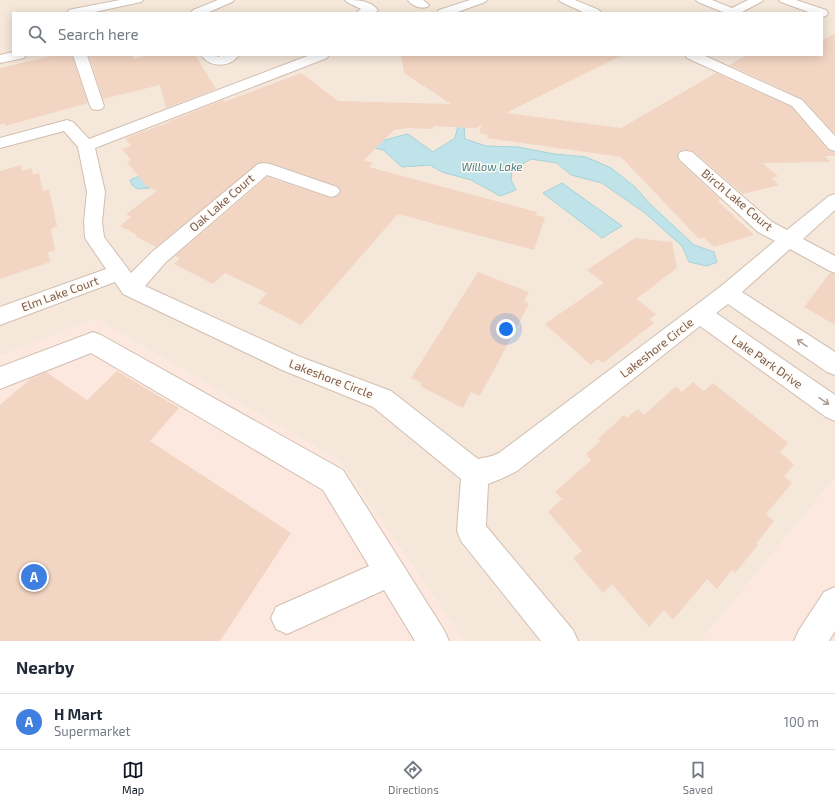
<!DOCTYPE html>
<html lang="en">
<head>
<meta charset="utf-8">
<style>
  :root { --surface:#fff; --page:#f2f2f3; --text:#1f2937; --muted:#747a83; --line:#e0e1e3; --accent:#111827 }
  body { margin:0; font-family:"Exo 2",sans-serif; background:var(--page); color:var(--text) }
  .you { position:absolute; left:506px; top:329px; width:14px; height:14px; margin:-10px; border:3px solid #fff; border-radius:50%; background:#1a73e8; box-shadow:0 0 0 6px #1a73e833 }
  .badge { display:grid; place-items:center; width:26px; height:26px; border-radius:50%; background:var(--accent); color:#fff; font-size:13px; font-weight:700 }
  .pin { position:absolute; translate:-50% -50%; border:2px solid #fff; box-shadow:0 1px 4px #0006 }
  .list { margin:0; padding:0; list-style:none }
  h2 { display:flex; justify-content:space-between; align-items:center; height:52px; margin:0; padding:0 16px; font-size:17px }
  h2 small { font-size:13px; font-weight:400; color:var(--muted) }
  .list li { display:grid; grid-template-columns:26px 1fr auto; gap:12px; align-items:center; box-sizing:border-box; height:56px; padding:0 16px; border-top:1px solid var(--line) }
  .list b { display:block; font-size:15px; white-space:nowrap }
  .list p { margin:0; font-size:13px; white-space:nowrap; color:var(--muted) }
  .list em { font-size:13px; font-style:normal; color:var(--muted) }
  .icon { flex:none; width:22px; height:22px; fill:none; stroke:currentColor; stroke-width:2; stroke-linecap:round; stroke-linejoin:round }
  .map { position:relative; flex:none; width:835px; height:641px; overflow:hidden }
  .search { position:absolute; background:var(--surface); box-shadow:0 2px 10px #0003; left:12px; right:12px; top:12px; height:44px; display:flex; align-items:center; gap:10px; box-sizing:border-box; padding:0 14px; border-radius:0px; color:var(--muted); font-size:15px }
  .sheet { height:108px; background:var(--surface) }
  nav { display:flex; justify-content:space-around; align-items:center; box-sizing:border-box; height:56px; border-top:1px solid var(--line); background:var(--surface); font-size:11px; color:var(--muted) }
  nav a { display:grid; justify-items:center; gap:2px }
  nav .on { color:var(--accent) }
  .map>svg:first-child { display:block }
  .residential { fill:#f5e8da; fill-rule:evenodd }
  .commercial { fill:#fde8e0 }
  .water { fill:#bfe3e8; stroke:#a5d3da }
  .building { fill:#f3d5c3 }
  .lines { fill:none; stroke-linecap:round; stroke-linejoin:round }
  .minor-casing { stroke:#d1beb0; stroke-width:2 }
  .minor { fill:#fff; fill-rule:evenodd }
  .oneway { stroke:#af9d94 }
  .labels { text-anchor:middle; stroke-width:3; stroke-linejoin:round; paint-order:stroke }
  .far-water-label { font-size:11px; font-style:italic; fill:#437c86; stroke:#fffaf3 }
  .street-label { font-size:12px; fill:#7a5c4d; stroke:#fffaf3 }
</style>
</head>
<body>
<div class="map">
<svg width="835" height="641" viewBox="0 0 835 641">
  <rect width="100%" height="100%" fill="#fdf6ec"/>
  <path class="residential" d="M0 0H835V478L701 641H464L341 462 96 319 0 356ZM13 13H822V55H13Z"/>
  <g class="commercial">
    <polygon points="96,319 341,462 464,641 0,641 0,356"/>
    <polygon points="835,478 835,641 701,641"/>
  </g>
  <g class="water">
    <path d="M478 61H492L506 67 504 74 495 76 493 91 475 102 469 117 464 125 465 139 486 146 518 147 554 154 586 157 611 168 635 187 650 204 694 245 714 252 717 262 707 266 689 262 682 246 645 213 602 183 571 175 557 163 531 159 512 170 511 180 516 190 500 196 471 180 442 172 430 165 402 167 383 150 354 143 318 126 282 125 269 132 249 138 162 176 150 188 138 189 132 185 130 180 197 151 284 120 325 118C336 128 361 143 376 142 387 140 398 136 408 134L433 152 455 138 462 110 476 93 484 76 475 68Z"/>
    <polygon points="562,183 622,226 602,238 543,193"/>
  </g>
  <g class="building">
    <polygon points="835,33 835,134 803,99 729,65 747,55 822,55 822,41"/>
    <polygon points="56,55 72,55 88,103 5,126 5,123 0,125 0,68"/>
    <polygon points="89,55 132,55 134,59 148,55 195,55 216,89 166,108 160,85 103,99"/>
    <polygon points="401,55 623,55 506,113 621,128 716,73 791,107 828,150 835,152 835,156 825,156 830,162 762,163 778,176 771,178 779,185 743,194 693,151 686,150 679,151 677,157 679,161 721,200 718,201 754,235 714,247 704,238 699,239 621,157 487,138 488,135 479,133 482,125 476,128 433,126 433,129 408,128 394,130 364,160 373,163 369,167 537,212 535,215 545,217 534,250 398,214 301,325 258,303 267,293 225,273 213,284 174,264 180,258 175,256 267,177 331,198 337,196 341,192 337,186 270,163 258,163 156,247 135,236 137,235 120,226 131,217 126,214 157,191 146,186 127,162 131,160 122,149 131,146 125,138 170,122 170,121 223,100 224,102 301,73 338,101 451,104 404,73"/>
    <polygon points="21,165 22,171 32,168 33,175 39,173 43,191 49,189 57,226 51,229 55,250 48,252 50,262 0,279 0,171"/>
    <polygon points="635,238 672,242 677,268 636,299 656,314 650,319 654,323 603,363 598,359 591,365 545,324 604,283 587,270"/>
    <polygon points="478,272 529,292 524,301 529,304 480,396 471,392 463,408 420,386 422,383 411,378"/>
    <polygon points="830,273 835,274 835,325 804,307"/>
    <polygon points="117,371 179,408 150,441 291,533 220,641 0,641 0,405 30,379 46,372 87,400"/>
    <polygon points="693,382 704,391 713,383 788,443 780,452 794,465 784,476 792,483 766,514 774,521 756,544 758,545 735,573 732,570 717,589 707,579 673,620 664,610 649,627 612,584 603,593 573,558 582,551 548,512 562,499 555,492 591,460 586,454 600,441 598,439 624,415 627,418 638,409 644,415 676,386 682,392"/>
  </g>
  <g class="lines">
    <defs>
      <g id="minor">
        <polygon points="120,0 143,0 141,2 90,13 67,13 69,10 73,9"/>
        <polygon points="218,0 234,0 232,2 207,13 191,13 193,10"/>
        <path d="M345 0C357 0 370 0 378 10L375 13H356L361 9 347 2Z"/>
        <path d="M408 0H423L429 5 427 7C420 9 412 6 408 0Z"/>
        <polygon points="470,0 487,0 485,2 455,13 437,13 439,10"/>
        <polygon points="559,0 575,0 599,10 601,13 585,13 561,2"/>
        <polygon points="696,0 712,0 732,8 748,0 763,0 761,2 740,13 725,13 698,2"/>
        <polygon points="779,0 796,0 826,10 828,13 826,16 822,17 822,13 811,13 781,2"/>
        <polygon points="13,52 13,55 26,55 24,58 0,63 0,55"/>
        <polygon points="73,55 87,55 104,106 102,109 97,110 92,109 90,106"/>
        <path d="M201 55H216L218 57 222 55H239C230 68 210 68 201 55Z"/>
        <polygon points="310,55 329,55 327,58 95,148 105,192 102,222 104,237 131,273 152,252 258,164 264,163 270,164 337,187 340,191 337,195 331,197 267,175 166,262 145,286 298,356 391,391 478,459 492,456 499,453 720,287 775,241 758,232 680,160 678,156 680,152 686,151 692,152 772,222 787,230 829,196 835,194 835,210 803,239 835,256 835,273 828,270 790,249 742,292 835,352 835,375 827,372 728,304 716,313 835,395 835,421 826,417 700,326 517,471 503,478 488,484 486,526 573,630 578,641 541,641 461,541 457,531 461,479 373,407 282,370 123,294 115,282 0,325 0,307 106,269 85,238 84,222 87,192 78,147 64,131 0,148 0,138 67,120 73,122 89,139"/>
        <polygon points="685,55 703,55 802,100 835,136 835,151 829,149 792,106 687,58"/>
        <polygon points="93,332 101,335 343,470 444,630 449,641 415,641 384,590 287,634 276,629 271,618 276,607 369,566 323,490 91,353 0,389 0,367"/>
        <polygon points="835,587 835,631 829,641 794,641 799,630 824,592"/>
      </g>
    </defs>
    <use href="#minor" class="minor-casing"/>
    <use href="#minor" class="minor"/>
  </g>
  <defs><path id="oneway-shaft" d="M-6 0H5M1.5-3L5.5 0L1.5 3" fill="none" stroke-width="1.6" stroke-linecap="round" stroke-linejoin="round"/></defs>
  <g class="oneway">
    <use href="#oneway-shaft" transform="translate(802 343) rotate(-146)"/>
    <use href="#oneway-shaft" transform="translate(824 401) rotate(35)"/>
  </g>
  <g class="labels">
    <g class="far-water-label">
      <text x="492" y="171">Willow Lake</text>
    </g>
    <g class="street-label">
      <text transform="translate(737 200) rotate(40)" y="4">Birch Lake Court</text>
      <text transform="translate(222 203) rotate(-41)" y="4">Oak Lake Court</text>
      <text transform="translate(60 294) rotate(-20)" y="4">Elm Lake Court</text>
      <text transform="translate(657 348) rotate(-38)" y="4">Lakeshore Circle</text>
      <text transform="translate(767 362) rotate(35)" y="4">Lake Park Drive</text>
      <text transform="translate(331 379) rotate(21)" y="4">Lakeshore Circle</text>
    </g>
  </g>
</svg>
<div class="you"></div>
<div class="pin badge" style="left:34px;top:577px;background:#3f7fe0">A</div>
<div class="search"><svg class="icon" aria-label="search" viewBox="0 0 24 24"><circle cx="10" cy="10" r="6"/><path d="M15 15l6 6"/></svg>Search here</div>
</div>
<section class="sheet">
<h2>Nearby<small></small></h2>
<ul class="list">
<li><span class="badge" style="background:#3f7fe0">A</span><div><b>H Mart</b><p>Supermarket</p></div><em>100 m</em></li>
</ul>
</section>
<nav>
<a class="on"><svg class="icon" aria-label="map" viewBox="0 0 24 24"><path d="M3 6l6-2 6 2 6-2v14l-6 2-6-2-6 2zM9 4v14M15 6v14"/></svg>Map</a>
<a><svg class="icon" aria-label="directions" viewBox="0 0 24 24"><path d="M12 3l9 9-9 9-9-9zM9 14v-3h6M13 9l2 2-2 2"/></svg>Directions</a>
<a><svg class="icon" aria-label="saved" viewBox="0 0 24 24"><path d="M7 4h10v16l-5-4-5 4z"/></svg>Saved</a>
</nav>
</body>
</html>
